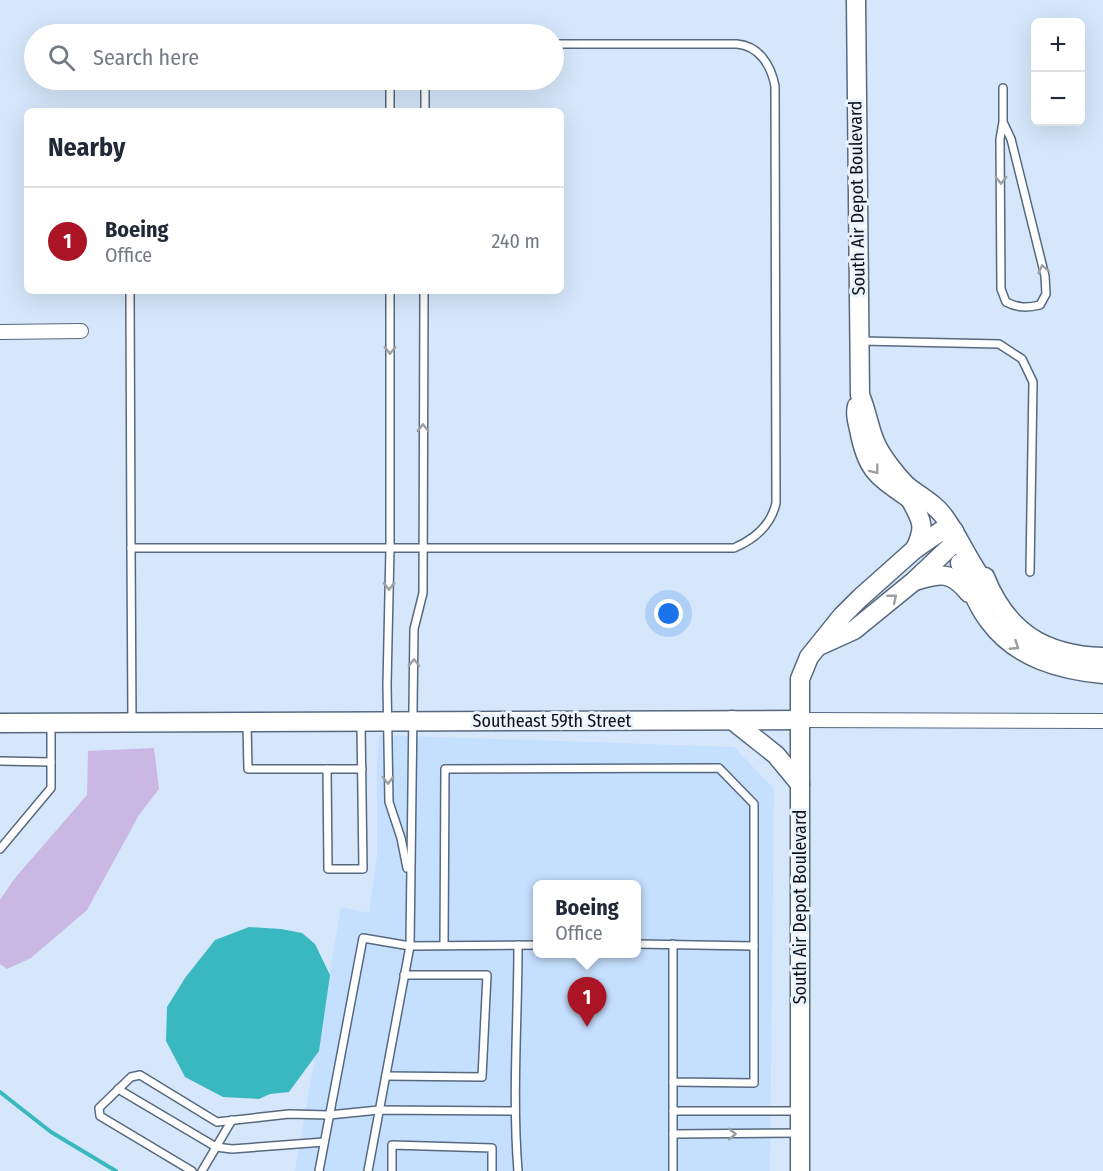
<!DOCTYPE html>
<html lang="en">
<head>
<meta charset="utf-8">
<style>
  :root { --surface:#fff; --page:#f2f2f3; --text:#1f2937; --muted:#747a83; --line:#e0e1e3; --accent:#aa1425 }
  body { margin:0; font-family:"Fira Sans Condensed",sans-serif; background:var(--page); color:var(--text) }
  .controls { position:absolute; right:18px; top:18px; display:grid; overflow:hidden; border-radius:9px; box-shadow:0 6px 24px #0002 }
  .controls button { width:54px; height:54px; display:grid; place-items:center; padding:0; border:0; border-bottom:2px solid var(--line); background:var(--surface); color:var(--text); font:30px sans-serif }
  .you { position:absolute; left:669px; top:614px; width:21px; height:21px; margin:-15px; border:4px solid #fff; border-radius:50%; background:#1a73e8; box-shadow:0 0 0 9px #1a73e833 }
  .badge { display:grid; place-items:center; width:39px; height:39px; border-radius:50%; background:var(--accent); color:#fff; font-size:20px; font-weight:700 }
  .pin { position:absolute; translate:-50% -50px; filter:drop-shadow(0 2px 3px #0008) }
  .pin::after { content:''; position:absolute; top:32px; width:21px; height:18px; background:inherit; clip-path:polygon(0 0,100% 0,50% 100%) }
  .popup { position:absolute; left:533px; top:880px; width:108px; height:78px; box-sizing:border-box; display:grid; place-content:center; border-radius:9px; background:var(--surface); filter:drop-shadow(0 2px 4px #0005); font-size:20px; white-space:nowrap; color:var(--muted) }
  .popup b { font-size:22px; color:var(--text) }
  .popup::after { content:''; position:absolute; left:50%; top:100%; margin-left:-12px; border:12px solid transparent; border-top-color:var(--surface) }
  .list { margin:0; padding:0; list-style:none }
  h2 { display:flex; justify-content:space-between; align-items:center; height:78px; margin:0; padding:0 24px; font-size:26px }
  h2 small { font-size:20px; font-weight:400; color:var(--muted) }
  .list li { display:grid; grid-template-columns:39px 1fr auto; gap:18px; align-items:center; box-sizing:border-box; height:108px; padding:0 24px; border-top:2px solid var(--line) }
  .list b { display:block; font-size:22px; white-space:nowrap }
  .list p { margin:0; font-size:20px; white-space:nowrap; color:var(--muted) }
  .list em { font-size:20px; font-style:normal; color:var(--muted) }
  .icon { flex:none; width:33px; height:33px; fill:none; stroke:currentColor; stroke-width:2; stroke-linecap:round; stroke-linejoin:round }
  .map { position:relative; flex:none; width:1103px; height:1171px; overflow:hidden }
  .search { position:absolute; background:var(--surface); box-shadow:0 6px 24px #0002; left:24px; top:24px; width:540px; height:66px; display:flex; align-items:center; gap:15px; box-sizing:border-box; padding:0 21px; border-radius:33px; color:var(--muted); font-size:22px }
  .panel { position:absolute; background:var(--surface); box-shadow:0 6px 24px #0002; left:24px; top:108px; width:540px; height:186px; border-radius:9px }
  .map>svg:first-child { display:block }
  .built { fill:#c5dffe; fill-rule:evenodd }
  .green { fill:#cbb7e4 }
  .water { fill:#3ab8c0 }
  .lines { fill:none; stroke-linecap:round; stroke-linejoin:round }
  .stream { stroke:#3ab8c0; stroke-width:4 }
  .lane-casing { stroke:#57697f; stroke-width:10 }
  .street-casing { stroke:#57697f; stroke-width:16 }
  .secondary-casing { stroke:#57697f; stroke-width:21 }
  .lane { stroke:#fff; stroke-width:7 }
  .street { stroke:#fff; stroke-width:14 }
  .secondary { stroke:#fff; stroke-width:18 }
  .oneway { stroke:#9da0a3 }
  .labels { text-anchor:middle; stroke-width:6; stroke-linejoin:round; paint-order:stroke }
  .street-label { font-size:18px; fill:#0a111a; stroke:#ebf3fd }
</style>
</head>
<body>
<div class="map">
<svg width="1103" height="1171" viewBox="0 0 1103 1171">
  <rect width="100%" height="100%" fill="#d6e7fb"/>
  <path class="built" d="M379 735 734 747 774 789 770 1171H295L341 907 369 913 377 856V765ZM538 884H636V954H538Z"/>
  <polygon class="green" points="154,748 159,789 139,815 87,910 31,958 7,969 0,964 0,900 15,878 87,795 88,751"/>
  <polygon class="water" points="249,927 281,929 302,933 315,944 330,975 319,1051 289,1092 270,1094 259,1099 223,1097 185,1077 166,1041 167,1007 185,978 215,940"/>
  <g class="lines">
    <polyline class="stream" points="0,1092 51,1132 116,1171"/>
    <defs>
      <g id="lane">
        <polyline points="390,80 390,111"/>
        <path d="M1003 88V122L1000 139 1001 289 1006 302C1018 308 1027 308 1040 305L1046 294 1045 276 1011 139 1003 122"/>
        <polyline points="425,111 425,80"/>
        <polyline points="130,291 131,548"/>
        <polyline points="390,291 390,548 387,685 389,802 401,838 407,868"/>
        <polyline points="861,341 999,344 1022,359 1033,382 1030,572"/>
        <path d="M132 721 131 548H734C755 539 771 526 776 503L775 86C771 65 759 46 737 44H554"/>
        <polyline points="247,724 248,769 327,769 328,869 363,869 361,724"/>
        <polyline points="0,761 51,762 51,725"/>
        <polyline points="327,769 362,769"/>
        <polyline points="0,849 51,788 51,762"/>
        <polyline points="636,944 754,946"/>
        <polyline points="444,945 445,769 719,768 754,804 754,1083 673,1082 673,944"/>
        <path d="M518 945C518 1021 512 1096 518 1171"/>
        <polyline points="386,1076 482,1077 487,975 404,975"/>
        <polyline points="673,1082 673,1171"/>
        <polyline points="118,1089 216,1147 232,1149 324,1142"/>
        <polyline points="673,1111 798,1111"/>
        <polyline points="673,1134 800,1133"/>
        <polyline points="192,1171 100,1116 99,1108 131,1077 140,1075 217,1122 289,1114 329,1115 379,1110 515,1111"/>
        <polyline points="202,1171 232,1120"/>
        <polyline points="319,1171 363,938 410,946 538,945"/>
        <polyline points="368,1171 410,946 414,629 423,593 424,291"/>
        <polyline points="392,1171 392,1145 492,1148 492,1171"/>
      </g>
      <g id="street">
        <polyline points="0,332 81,331"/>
        <polyline points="799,720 1103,721"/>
      </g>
      <g id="secondary">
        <path d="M856 0 860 395C867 411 869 429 876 444 882 457 896 475 906 485 919 496 935 503 945 518 961 540 971 567 989 588"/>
        <path d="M857 406C855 413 857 421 859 429 867 473 879 477 913 501"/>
        <path d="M910 499C922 521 926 526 915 549"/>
        <path d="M960 563C969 583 976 604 989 621 1016 658 1060 670 1103 674"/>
        <path d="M985 577C1007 632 1044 655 1103 657"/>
        <path d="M915 581C941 573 951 571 969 593"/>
        <polyline points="821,645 854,630 913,582 951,546 954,531"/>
        <polyline points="732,720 776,755 800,784"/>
        <polyline points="0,723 799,720"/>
        <polyline points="800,1171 800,679 809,657 842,616 860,598 915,549 941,531 954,531"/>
      </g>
    </defs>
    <use href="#lane" class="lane-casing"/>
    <use href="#street" class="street-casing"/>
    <use href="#secondary" class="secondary-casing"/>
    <use href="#lane" class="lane"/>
    <use href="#street" class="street"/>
    <use href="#secondary" class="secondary"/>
  </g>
  <defs><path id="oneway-chevron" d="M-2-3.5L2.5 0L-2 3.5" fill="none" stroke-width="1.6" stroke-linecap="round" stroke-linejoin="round" transform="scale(1.5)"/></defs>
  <g class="oneway">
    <use href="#oneway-chevron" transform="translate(1001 180) rotate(90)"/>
    <use href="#oneway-chevron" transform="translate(1043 269) rotate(-102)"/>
    <use href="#oneway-chevron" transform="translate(390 350) rotate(90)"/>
    <use href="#oneway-chevron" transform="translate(423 428) rotate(-90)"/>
    <use href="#oneway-chevron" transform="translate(875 470) rotate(52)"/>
    <use href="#oneway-chevron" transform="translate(389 586) rotate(91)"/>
    <use href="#oneway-chevron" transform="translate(893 598) rotate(-39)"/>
    <use href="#oneway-chevron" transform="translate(1015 646) rotate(33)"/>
    <use href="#oneway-chevron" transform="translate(414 663) rotate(-90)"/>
    <use href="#oneway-chevron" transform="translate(388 780) rotate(89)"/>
    <use href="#oneway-chevron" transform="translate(732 1134)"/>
  </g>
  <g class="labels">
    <g class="street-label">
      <text transform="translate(857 198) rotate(-91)" y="6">South Air Depot Boulevard</text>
      <text x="552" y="727">Southeast 59th Street</text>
      <text transform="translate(800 907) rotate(-90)" y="6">South Air Depot Boulevard</text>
    </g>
  </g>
</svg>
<div class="controls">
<button>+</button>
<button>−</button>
</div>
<div class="you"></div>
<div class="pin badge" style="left:587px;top:1027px">1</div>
<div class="popup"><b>Boeing</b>Office</div>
<div class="search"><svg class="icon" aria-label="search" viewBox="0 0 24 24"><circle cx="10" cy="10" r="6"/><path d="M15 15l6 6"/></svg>Search here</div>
<section class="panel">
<h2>Nearby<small></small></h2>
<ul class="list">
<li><span class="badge">1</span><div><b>Boeing</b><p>Office</p></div><em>240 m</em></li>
</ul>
</section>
</div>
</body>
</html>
